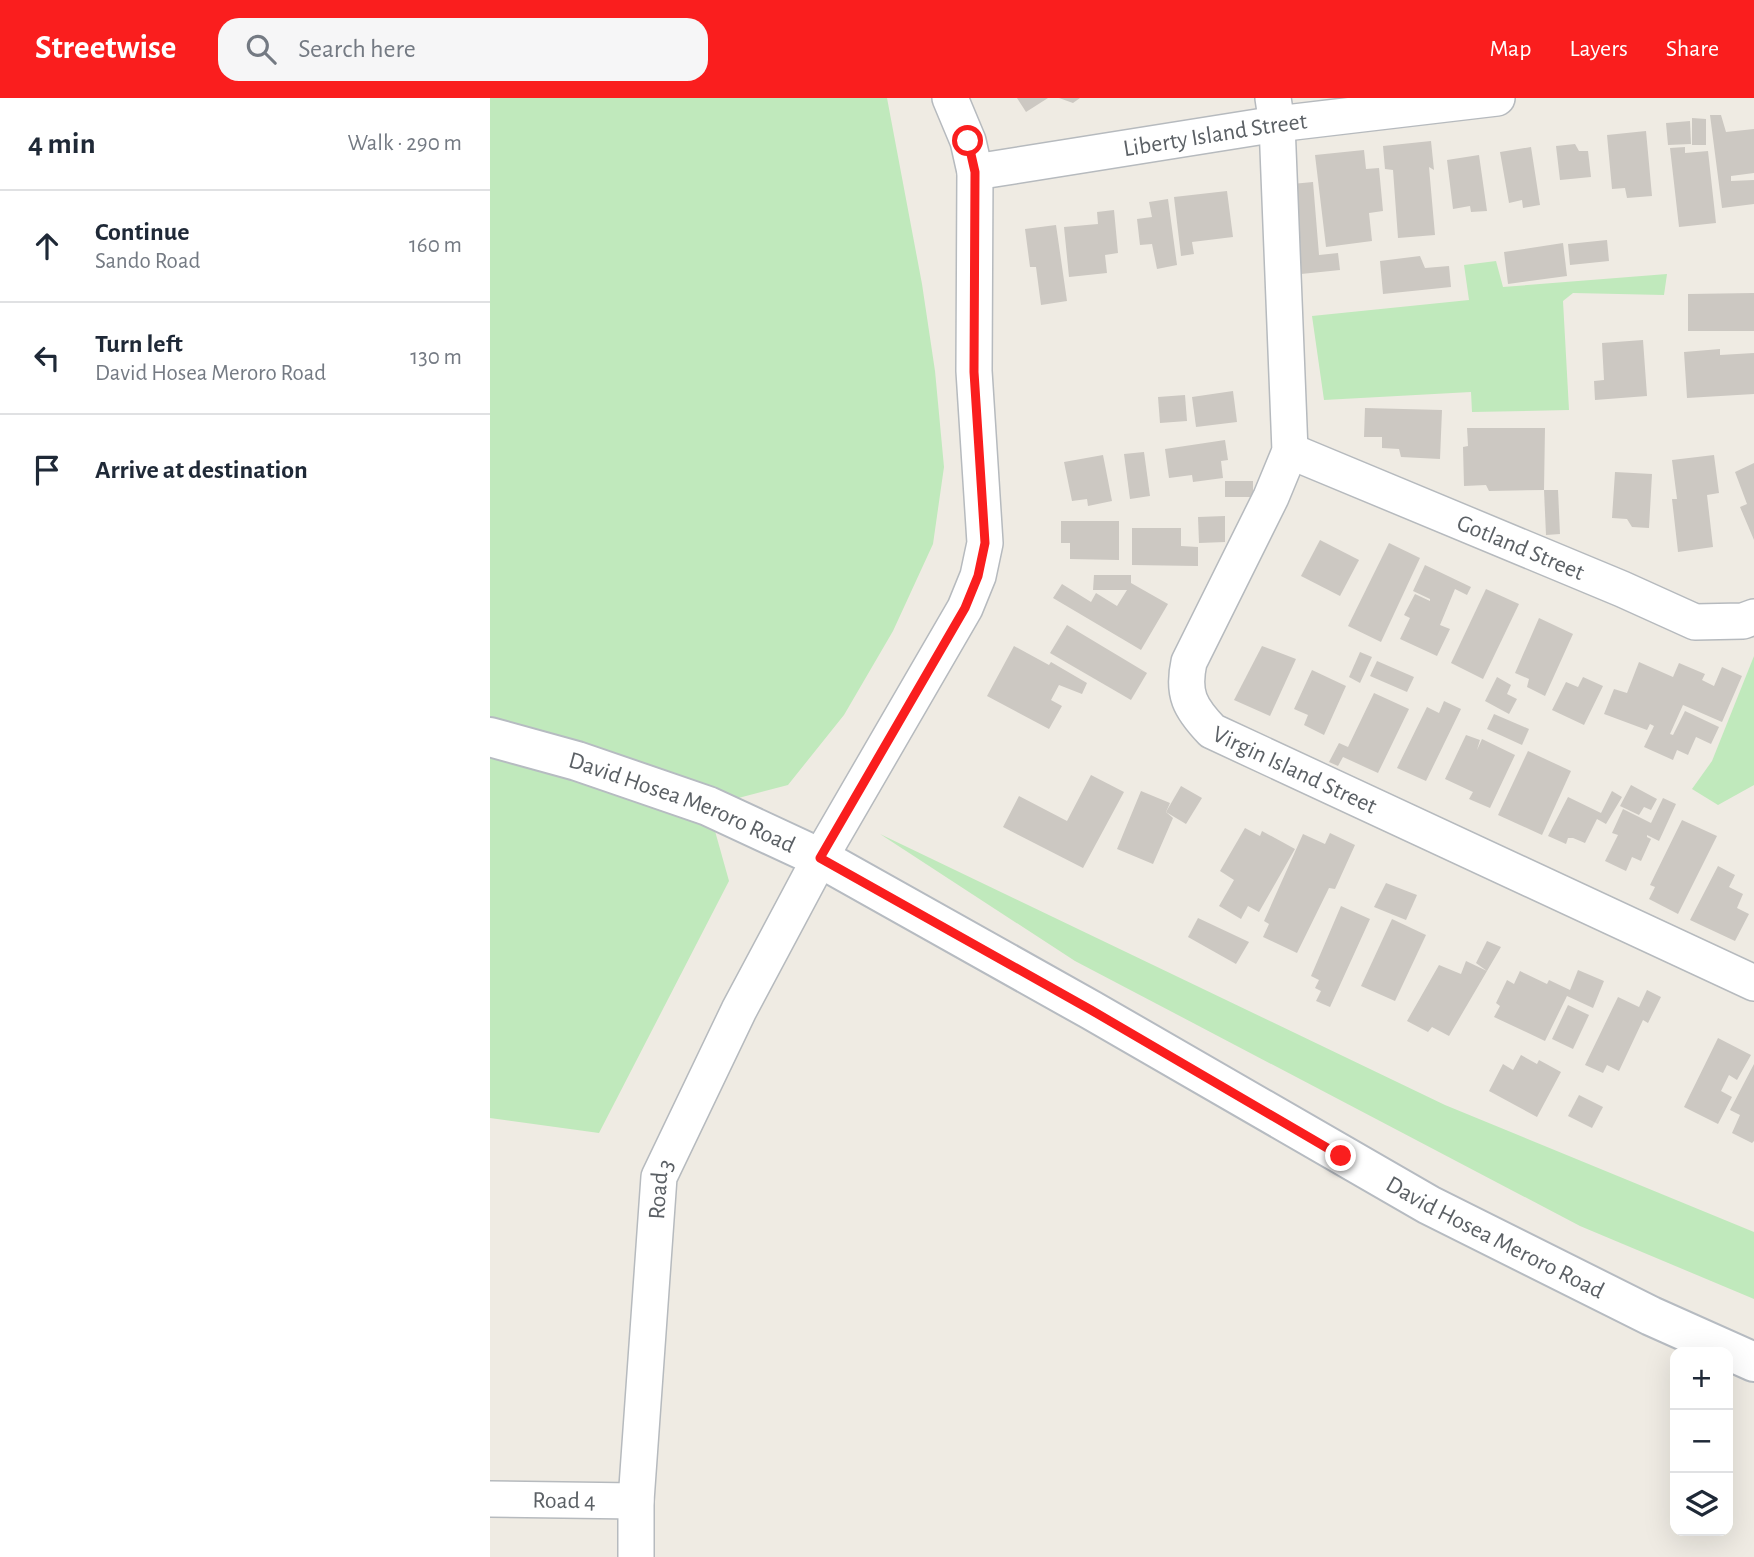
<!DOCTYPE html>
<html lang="en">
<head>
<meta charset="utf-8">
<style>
  :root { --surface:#fff; --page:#f6f6f7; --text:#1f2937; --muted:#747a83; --line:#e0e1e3; --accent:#fa1e1e }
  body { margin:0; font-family:"Alegreya Sans",sans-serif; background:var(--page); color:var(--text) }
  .controls { position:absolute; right:21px; bottom:21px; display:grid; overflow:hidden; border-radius:14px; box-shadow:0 7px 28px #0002 }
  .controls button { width:63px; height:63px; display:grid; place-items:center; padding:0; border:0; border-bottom:2px solid var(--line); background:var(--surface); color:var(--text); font:35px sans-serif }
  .stop { position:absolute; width:21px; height:21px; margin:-16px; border:5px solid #fa1e1e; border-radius:50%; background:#fff }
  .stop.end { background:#fa1e1e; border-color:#fff; box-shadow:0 2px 7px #0008 }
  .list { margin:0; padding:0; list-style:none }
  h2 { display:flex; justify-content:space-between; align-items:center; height:91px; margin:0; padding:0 28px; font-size:30px }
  h2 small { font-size:23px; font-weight:400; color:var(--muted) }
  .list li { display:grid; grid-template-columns:46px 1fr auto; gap:21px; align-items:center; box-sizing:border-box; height:112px; padding:0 28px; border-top:2px solid var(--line) }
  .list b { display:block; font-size:26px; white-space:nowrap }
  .list p { margin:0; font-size:23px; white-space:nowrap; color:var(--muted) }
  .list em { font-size:23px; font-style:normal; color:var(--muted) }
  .icon { flex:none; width:38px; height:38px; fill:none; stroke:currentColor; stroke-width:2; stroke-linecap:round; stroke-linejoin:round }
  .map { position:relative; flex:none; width:1264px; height:1459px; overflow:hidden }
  header { display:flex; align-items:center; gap:42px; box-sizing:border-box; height:98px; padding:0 35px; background:var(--accent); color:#fff }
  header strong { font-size:33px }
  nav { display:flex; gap:38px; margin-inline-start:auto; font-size:24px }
  .search { width:490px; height:63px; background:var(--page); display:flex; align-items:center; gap:18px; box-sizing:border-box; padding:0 24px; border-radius:21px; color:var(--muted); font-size:26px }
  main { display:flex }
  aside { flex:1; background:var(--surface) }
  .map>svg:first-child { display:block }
  .green { fill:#c0e9bc }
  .building { fill:#ccc8c2 }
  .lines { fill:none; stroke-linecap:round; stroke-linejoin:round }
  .minor-casing { stroke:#b6babe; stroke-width:38 }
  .secondary-casing { stroke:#b6bbc1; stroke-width:42 }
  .minor { stroke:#fff; stroke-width:35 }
  .secondary { stroke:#fff; stroke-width:38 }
  .route { stroke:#fa1e1e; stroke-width:9 }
  .labels { text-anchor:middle; stroke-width:6; stroke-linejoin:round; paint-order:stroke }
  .street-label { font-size:24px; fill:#5b6065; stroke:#fff }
</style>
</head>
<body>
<header>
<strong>Streetwise</strong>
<div class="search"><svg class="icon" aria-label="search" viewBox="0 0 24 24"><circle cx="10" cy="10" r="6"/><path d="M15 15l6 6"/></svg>Search here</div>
<nav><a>Map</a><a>Layers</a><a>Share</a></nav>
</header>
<main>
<aside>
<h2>4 min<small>Walk · 290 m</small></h2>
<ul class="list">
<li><svg class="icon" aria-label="ahead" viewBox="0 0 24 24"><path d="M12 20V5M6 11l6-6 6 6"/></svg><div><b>Continue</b><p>Sando Road</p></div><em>160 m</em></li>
<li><svg class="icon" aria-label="left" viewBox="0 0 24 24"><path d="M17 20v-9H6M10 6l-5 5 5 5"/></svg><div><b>Turn left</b><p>David Hosea Meroro Road</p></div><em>130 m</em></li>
<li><svg class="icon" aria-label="arrive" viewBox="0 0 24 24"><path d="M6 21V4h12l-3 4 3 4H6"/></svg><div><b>Arrive at destination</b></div></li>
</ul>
</aside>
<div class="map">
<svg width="1264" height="1459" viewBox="0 0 1264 1459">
  <rect width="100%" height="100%" fill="#efebe3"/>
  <g class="green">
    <polygon points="0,0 397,0 432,186 445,273 454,369 443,446 403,533 354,617 298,687 218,708 239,783 109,1035 0,1020"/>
    <polygon points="1006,163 1013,189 1177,176 1174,197 1083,195 1073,203 1079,312 982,314 981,294 834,302 822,218 979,202 974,167"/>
    <polygon points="1264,558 1264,687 1228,707 1202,691 1222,663"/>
    <polygon points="390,736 955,1007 1264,1134 1264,1201 1090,1128 585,863"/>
  </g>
  <g class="building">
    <polygon points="527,0 558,0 536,14"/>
    <polygon points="569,0 590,0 583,5"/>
    <polygon points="1220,17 1231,17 1236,34 1264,31 1264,75 1241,78 1241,83 1264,82 1264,106 1232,110"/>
    <polygon points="1202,20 1216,21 1216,47 1202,47"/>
    <polygon points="1200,23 1201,46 1178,47 1176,25"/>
    <polygon points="1156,33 1162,98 1137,100 1135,90 1122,91 1117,37"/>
    <polygon points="941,43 944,72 939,69 945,137 908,140 903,72 895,71 893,48"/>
    <polygon points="1085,46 1089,53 1098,53 1101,79 1070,82 1066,48"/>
    <polygon points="1041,49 1050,107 1033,110 1032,102 1019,105 1010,54"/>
    <polygon points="1195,49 1195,55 1218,53 1226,125 1189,129 1180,50"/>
    <polygon points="874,52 876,71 889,70 893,113 879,115 882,143 836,149 825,57"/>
    <polygon points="989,57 997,113 981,114 980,108 963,111 957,62"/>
    <polygon points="823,84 829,157 848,155 850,172 811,176 802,86"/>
    <polygon points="737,93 743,139 702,144 704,156 691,158 684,99"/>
    <polygon points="678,101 687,167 667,171 662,146 650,147 647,121 662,119 659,104"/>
    <polygon points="624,112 628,155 615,157 617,175 579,179 574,129 608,126 607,114"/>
    <polygon points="566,127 577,203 551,207 546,169 540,169 535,131"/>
    <polygon points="1117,142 1119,163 1080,167 1078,146"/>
    <polygon points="1073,145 1077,178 1018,186 1014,154"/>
    <polygon points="930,158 935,170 959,168 961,189 893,196 890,163"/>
    <polygon points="1264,195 1264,233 1198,233 1198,196"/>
    <polygon points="1153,242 1157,298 1105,302 1104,283 1114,282 1112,245"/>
    <polygon points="1230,251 1230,257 1264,255 1264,296 1197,300 1194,254"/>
    <polygon points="743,293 747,324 706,329 702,299"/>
    <polygon points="695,297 697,323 670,325 668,299"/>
    <polygon points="875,310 952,312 950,361 911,359 909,351 892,350 892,339 874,339"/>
    <polygon points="977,330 1055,330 1054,392 999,393 996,387 974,388 973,349 978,348"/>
    <polygon points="735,342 738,362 731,363 733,380 703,384 702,377 679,380 675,351"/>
    <polygon points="654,354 660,398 640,401 634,356"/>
    <polygon points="613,357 622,403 598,408 597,401 582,403 574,364"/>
    <polygon points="1224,357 1229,395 1217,397 1223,449 1188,454 1182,401 1187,401 1182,362"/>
    <polygon points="1264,365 1264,442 1250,409 1257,406 1245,374"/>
    <polygon points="1125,374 1162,376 1159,430 1142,429 1137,421 1122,420"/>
    <rect x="735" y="383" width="28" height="16"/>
    <polygon points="1054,392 1068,392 1070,436 1056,437"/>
    <polygon points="735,418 735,444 709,445 708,419"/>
    <polygon points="571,423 629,423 629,462 580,461 580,445 571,445"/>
    <polygon points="642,430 691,430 691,448 708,449 708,468 642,467"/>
    <polygon points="830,442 869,462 850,498 811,478"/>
    <polygon points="899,445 930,460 891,544 858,528"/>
    <polygon points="935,467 981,489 977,497 965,491 950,527 960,531 947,558 910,541 920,520 914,517 925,496 940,503 940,501 923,493"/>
    <polygon points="604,477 641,477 641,485 678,506 651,552 563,500 572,486 601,504 606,495 627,508 637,492 603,492"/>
    <polygon points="996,491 1029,506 993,581 961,565"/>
    <polygon points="1049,520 1083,536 1055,598 1037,589 1039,581 1025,575"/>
    <polygon points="577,527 657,575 641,602 560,555"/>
    <polygon points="524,548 559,567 561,564 597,585 592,596 569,587 561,602 572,608 559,631 497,598"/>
    <polygon points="772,548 806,561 780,618 744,602"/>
    <polygon points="870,554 882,559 870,585 859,579"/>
    <polygon points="887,563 924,579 917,594 880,578"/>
    <polygon points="1149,564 1183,579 1189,565 1215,576 1212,582 1224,588 1232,569 1252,578 1232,624 1193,607 1180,636 1183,637 1195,613 1229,629 1221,646 1206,639 1198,657 1187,652 1183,662 1154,649 1164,628 1160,626 1157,632 1114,616 1124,591 1137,595"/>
    <polygon points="822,572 856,588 834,637 814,627 818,617 804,611"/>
    <polygon points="1007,579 1021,587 1017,596 1027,601 1019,616 995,603"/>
    <polygon points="1093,579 1113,588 1094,627 1062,612 1076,584 1088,589"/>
    <polygon points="884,595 919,611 888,675 853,659 848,668 839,664 849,645 858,649"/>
    <polygon points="954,603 971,611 936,683 907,670 937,609 949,615"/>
    <polygon points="1004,616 1039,631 1032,647 997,631"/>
    <polygon points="976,637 990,642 987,652 992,641 1025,657 1000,710 979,701 983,694 955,681"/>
    <polygon points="1038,653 1081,673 1052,737 1008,717"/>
    <polygon points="601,677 634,694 593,770 513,729 529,698 577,723"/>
    <polygon points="1141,687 1167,701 1161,712 1154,709 1149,717 1130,708"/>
    <polygon points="691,688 712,700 696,726 676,714"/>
    <polygon points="651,693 680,705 676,714 683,720 663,766 627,751"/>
    <polygon points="1122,693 1132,699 1116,726 1107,721 1095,745 1083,740 1078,740 1076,746 1058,738 1078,699 1111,715"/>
    <polygon points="1173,700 1186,706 1169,743 1157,737 1157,739 1161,741 1151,763 1142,759 1136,773 1115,763 1128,737 1122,735 1133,711 1161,725"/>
    <polygon points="1192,722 1227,738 1188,816 1159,801 1165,789 1160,787"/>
    <polygon points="755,730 770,738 772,733 805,751 769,814 758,808 751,821 729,808 744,782 730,773"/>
    <polygon points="840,735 865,747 845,791 839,790 807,855 773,839 779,826 774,823 813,736 835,746"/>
    <polygon points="1228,768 1245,777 1239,789 1253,796 1247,810 1259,816 1245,843 1200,822"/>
    <polygon points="896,785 927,797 916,822 884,809"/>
    <polygon points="851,808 880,821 840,909 826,903 831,893 825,890 829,882 821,878"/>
    <polygon points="708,820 759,844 746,866 698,839"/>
    <polygon points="902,821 936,837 905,903 871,888"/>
    <polygon points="997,843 1011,849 997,873 959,938 942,929 938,934 917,923 949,867 971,876 976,863 997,873 986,865"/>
    <polygon points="1088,872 1114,883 1103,910 1077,898 1055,943 1004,919 1010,908 1006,905 1017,882 1024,886 1030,873 1057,886 1059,882 1080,892"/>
    <polygon points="1157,892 1171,899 1158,925 1153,922 1129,973 1117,967 1113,975 1095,967 1128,899 1149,909"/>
    <polygon points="1078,907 1099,917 1083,951 1062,941"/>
    <polygon points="1228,940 1261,957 1247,982 1239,977 1231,993 1242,999 1228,1026 1194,1009"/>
    <polygon points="1031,957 1047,966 1049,962 1071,974 1047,1019 999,993 1013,966 1023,972"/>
    <polygon points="1264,966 1264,1043 1262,1045 1242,1035 1250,1017 1240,1012"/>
    <polygon points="1089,997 1113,1009 1102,1030 1078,1018"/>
  </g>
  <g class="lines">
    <defs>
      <g id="minor">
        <path id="s1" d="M783 0 787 26 800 353 781 399 699 564C692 596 700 610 722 633L1264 885"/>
        <path id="s2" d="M485 74 787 26 1007 0"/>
        <path id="s3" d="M800 353 1132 491 1205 524 1253 523 1264 519"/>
        <path id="s4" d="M0 1401 146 1403"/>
        <path id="s5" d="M146 1459V1403L169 1079 249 912 330 760 475 510 488 478 495 445 484 273 485 74 478 43 460 0"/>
      </g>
      <g id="secondary">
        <path id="s6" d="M0 639 87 663 218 708 330 760 601 912 939 1107 1161 1218 1264 1264"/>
      </g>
    </defs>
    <use href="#minor" class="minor-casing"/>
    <use href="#secondary" class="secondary-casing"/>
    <use href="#minor" class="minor"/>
    <use href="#secondary" class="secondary"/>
  </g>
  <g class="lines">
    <polyline class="route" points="478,43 485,74 484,274 495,445 488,478 475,510 330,760 601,912 851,1058"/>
  </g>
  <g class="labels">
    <g class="street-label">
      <text dy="8" stroke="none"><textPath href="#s2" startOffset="243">Liberty Island Street</textPath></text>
      <text dy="8" stroke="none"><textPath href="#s3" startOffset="250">Gotland Street</textPath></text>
      <text dy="8" stroke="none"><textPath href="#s1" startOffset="756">Virgin Island Street</textPath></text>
      <text dy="8" stroke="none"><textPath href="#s6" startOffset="203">David Hosea Meroro Road</textPath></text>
      <text dy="8" stroke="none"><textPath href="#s5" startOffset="369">Road 3</textPath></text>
      <text dy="8" stroke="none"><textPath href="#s6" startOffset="1127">David Hosea Meroro Road</textPath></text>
      <text dy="8" stroke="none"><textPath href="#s4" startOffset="74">Road 4</textPath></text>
    </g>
  </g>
</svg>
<div class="controls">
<button>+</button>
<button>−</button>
<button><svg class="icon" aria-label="layers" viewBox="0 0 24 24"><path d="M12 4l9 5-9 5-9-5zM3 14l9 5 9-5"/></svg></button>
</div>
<div class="stop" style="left:478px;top:43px"></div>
<div class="stop end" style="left:851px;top:1058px"></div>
</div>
</main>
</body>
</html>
